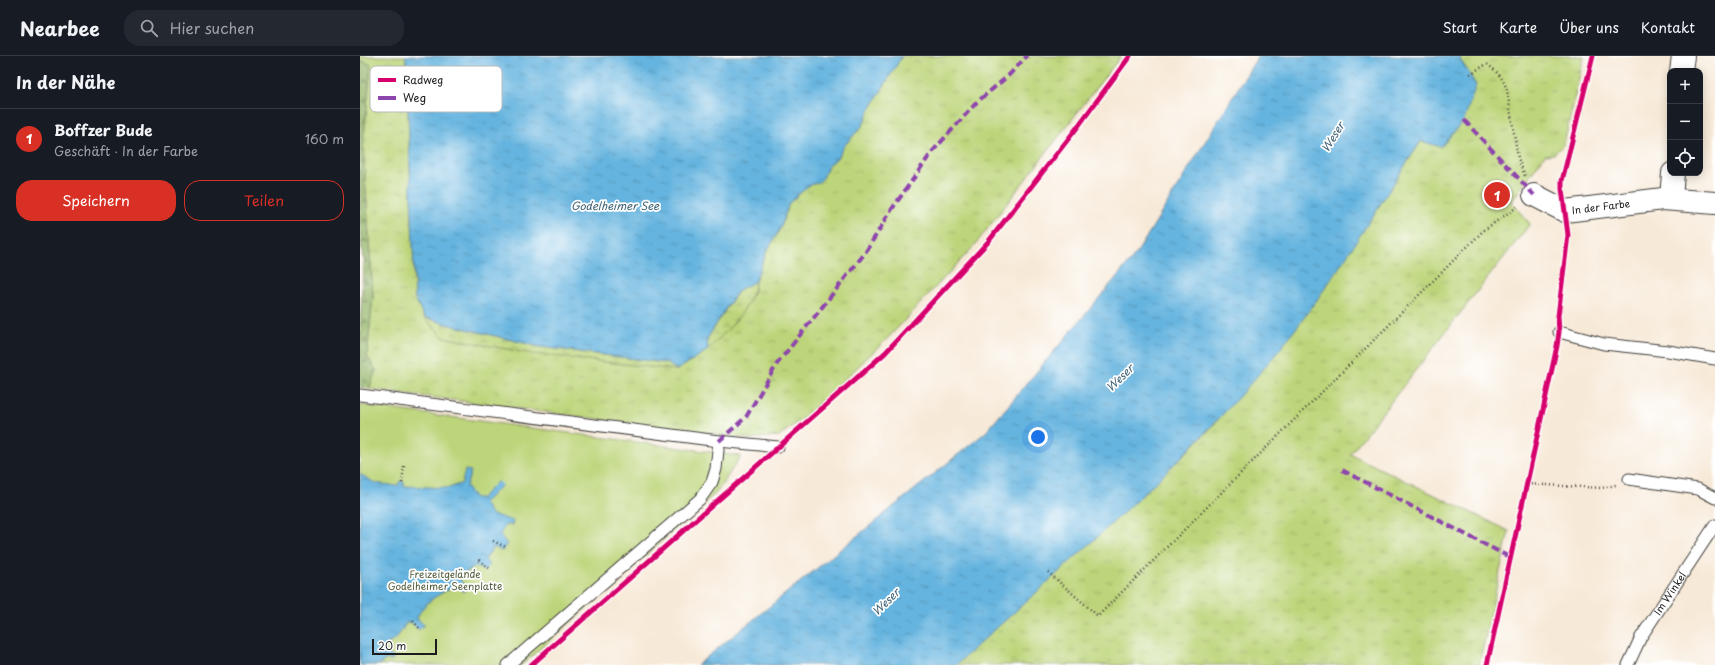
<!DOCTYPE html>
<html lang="de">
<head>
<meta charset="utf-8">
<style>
  :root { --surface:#171b24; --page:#242831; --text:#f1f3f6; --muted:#9ea1a6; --line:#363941; --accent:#d93025 }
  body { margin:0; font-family:"Playpen Sans",sans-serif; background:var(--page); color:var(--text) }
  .controls { position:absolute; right:12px; top:12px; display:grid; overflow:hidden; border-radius:8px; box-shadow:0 2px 10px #0003 }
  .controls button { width:36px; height:36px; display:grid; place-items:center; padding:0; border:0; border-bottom:1px solid var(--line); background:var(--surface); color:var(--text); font:20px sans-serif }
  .scale { position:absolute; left:12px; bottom:10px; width:65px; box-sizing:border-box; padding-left:4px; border:2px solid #1c1c1c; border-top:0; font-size:11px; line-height:14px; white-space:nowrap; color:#1c1c1c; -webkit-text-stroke:3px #fff; paint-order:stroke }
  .you { position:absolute; left:678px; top:381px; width:14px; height:14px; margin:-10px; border:3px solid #fff; border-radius:50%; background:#1a73e8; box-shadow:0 0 0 6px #1a73e833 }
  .badge { display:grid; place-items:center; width:26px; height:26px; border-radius:50%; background:var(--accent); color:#fff; font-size:13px; font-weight:700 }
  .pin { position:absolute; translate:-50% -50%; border:2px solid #fff; box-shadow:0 1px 4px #0006 }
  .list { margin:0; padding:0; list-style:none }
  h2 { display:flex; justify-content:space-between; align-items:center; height:52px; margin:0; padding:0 16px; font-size:17px }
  h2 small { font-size:13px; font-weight:400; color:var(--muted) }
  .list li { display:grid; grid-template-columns:26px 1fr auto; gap:12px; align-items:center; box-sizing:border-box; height:60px; padding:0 16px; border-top:1px solid var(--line) }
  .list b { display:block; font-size:15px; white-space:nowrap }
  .list p { margin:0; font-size:13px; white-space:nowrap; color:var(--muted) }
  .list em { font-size:13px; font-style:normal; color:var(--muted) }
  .actions { display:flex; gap:8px; padding:12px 16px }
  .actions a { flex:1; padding:9px 0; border:1px solid var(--accent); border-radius:16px; text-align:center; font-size:14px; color:var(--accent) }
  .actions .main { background:var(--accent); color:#fff }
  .icon { flex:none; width:22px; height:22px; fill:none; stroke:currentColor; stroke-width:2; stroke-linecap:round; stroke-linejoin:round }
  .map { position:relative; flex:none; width:1355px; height:609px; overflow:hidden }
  header { display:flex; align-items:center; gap:24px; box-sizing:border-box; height:56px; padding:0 20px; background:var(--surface); border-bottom:1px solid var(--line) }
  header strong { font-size:19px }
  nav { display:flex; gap:22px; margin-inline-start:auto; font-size:14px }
  .search { width:280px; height:36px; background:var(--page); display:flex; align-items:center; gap:10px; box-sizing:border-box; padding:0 14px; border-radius:16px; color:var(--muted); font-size:15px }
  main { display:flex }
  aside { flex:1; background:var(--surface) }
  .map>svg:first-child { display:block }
  .grass { fill:url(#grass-tufts); stroke:#6c784b }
  .forest { fill:url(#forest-firs); stroke:#596943 }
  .wetland { fill:url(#wetland-marsh); stroke:#6c784b }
  .park { fill:#bdd57a; stroke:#6c784b }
  .water { fill:url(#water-ripples); stroke:#40687e }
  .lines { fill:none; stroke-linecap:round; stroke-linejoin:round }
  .service-casing { stroke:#3d3b38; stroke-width:13 }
  .minor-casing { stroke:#3d3b38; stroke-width:24 }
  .path { stroke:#3d3b38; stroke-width:2.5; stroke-dasharray:1 3; stroke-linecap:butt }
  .service { stroke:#fff; stroke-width:11 }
  .minor { stroke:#fff; stroke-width:22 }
  .quiet { stroke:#8e44ad; stroke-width:4; stroke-dasharray:8 4; stroke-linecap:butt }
  .cycleway-casing { stroke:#fff; stroke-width:8 }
  .cycleway { stroke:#d6006c; stroke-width:5 }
  .labels { text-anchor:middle; stroke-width:3.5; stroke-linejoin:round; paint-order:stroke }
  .street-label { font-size:10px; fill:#1c1c1c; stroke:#fff }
  .park-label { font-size:10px; fill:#545d3d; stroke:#fff }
  .water-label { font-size:11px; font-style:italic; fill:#3d6074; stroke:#fff }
  .key { fill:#fff; stroke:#bbb; stroke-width:1 }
  .key-label { font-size:11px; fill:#1c1c1c }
</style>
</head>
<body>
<header>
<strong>Nearbee</strong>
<div class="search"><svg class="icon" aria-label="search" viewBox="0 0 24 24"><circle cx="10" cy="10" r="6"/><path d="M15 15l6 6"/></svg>Hier suchen</div>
<nav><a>Start</a><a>Karte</a><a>Über uns</a><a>Kontakt</a></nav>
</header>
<main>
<aside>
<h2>In der Nähe<small></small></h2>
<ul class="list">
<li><span class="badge">1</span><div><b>Boffzer Bude</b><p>Geschäft · In der Farbe</p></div><em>160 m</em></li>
</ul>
<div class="actions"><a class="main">Speichern</a><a>Teilen</a></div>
</aside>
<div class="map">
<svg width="1355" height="609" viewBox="0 0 1355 609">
  <defs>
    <pattern id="grass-tufts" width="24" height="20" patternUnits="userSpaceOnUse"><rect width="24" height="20" fill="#bdd57a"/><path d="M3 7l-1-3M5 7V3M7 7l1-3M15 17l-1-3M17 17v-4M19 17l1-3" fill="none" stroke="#a2b669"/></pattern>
    <pattern id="forest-firs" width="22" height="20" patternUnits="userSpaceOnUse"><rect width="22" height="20" fill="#96b66a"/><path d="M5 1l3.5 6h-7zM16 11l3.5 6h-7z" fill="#7a9356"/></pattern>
    <pattern id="wetland-marsh" width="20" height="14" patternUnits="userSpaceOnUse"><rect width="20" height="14" fill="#bdd57a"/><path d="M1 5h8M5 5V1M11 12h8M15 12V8" fill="none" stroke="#a2b669"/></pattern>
    <pattern id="water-ripples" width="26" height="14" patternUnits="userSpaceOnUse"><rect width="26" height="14" fill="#65b4df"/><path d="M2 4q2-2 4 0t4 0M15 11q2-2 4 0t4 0" fill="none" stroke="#5292b4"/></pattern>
  </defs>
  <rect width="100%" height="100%" fill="#fff"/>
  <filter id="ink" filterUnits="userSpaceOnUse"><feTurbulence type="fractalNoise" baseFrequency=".025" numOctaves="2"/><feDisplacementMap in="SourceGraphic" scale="8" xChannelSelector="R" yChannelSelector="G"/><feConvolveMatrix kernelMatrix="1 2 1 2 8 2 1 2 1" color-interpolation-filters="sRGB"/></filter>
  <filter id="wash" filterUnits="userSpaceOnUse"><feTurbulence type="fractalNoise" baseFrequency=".012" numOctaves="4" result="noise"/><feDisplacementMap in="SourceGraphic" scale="16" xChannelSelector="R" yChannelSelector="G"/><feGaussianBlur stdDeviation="0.9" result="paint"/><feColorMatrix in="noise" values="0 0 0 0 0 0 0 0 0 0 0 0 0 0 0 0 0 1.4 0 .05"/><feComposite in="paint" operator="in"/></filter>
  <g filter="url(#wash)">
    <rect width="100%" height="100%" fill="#f7e9d7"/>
    <g class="grass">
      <polygon points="0,0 45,0 46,3 55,242 64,261 83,281 317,314 348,294 394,236 395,225 406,197 421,171 429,147 448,130 459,126 463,122 468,110 477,102 484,90 503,69 509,55 542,0 761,0 614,190 530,280 445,361 419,380 390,383 9,333 15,314 7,300 13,240 3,91 11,9 0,4"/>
      <polygon points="1101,0 1224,0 1204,88 1194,98 1185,99 1151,146 1170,168 990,398 1149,475 1119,609 596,609 783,438 849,374 920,292 973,220 1061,85 1116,29 1100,3"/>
    </g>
    <polygon class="forest" points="0,4 11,9 3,91 13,240 7,300 16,314 9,333 0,331 0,283 3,205 0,174"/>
    <g class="wetland">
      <path d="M395 225C392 253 366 275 348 294L347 283 368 250 379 234Z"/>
      <polygon points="64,261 90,269 181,291 307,307 317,314 173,298 83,281"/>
    </g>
    <polygon class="park" points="0,349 381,400 357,436 162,609 0,609"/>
    <g class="water">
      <polygon points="45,0 542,0 509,55 503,69 484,90 477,102 468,110 463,122 459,126 448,130 429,147 421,171 406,197 395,225 379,234 368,249 347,283 348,294 317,314 307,307 181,291 90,269 64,261 55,242 46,3"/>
      <path d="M898 0H1101L1100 3 1116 29 1104 64 1081 91 1061 85C1015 155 972 228 920 293 824 410 707 507 596 609H337L626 376 776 198Z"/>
      <path d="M105 414 111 415 106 431 115 442H121L138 425 142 429 124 447 131 458 153 465 152 469H145L140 479 147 488 142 495 133 491 125 504 130 509 124 515 116 510 99 521 106 534 103 536 97 529C82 537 64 544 57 562L64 569 59 574 52 567 47 566 36 583 21 592 34 602 30 605 27 603 18 609H0V418L15 427 37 430 40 425 44 426V430L89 432 102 427Z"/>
    </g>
  </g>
  <g filter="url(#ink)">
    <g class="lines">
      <defs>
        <g id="service">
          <polyline points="1199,276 1244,288 1308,295 1355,303"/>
          <polyline points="0,339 359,385 418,391"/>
          <polyline points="1269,423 1338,433 1355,442"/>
          <polyline points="148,609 340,443 352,426 356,413 359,385"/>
          <path id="s1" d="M1268 609 1281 581 1355 469"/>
        </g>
        <g id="minor">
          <polyline points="1321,15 1323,0"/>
          <path id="s2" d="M1174 139 1205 155 1303 143 1355 147"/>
          <polyline points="1311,143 1313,117"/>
        </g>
      </defs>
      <use href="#service" class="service-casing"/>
      <use href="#minor" class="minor-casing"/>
      <g class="path">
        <path d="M1110 18 1127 8C1137 15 1143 22 1147 34L1158 102 1165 120"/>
        <polyline points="42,427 44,410"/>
        <polyline points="1167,428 1242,432 1256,429"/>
        <polyline points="133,485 146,491"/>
        <polyline points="119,504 129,512"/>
        <polyline points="688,516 738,560 1124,174 1157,151"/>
        <polyline points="53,565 61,574"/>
      </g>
      <use href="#service" class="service"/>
      <use href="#minor" class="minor"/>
      <g class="quiet">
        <polyline points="1104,64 1174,139"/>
        <polyline points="359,385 386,361 417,308 505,197 532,153 572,96 617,46 648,20 667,0"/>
        <polyline points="982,414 1151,502"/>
      </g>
      <defs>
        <g id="cycleway">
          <polyline points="171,609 525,297 628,186 716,73 770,0"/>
          <polyline points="1127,609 1197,290 1199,276 1198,260 1208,179 1202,133 1202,125 1233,0"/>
        </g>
      </defs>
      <use href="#cycleway" class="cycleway-casing"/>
      <use href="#cycleway" class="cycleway"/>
    </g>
  </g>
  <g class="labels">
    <g class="street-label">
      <text dy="4" stroke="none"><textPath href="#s2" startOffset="71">In der Farbe</textPath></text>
      <text dy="4" stroke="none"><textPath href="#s1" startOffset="83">Im Winkel</textPath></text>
    </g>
    <g class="park-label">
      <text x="85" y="522">Freizeitgelände<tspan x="85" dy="12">Godelheimer Seenplatte</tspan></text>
    </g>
    <g class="water-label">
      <text transform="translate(973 81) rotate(-58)" y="4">Weser</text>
      <text x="255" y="154">Godelheimer See</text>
      <text transform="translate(760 322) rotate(-44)" y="4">Weser</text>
      <text transform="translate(526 546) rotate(-44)" y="4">Weser</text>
    </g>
  </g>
  <rect x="10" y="10" width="132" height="46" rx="6" class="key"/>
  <rect x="18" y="22" width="18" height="4" fill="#d6006c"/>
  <rect x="18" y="40" width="18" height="4" fill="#8e44ad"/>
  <g class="key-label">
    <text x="43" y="28">Radweg</text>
    <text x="43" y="46">Weg</text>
  </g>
</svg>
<div class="controls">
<button>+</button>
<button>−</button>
<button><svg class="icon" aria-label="locate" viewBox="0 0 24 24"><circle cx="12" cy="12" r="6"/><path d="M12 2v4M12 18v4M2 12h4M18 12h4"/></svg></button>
</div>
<div class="scale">20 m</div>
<div class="you"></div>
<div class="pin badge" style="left:1137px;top:139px">1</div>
</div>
</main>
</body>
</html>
